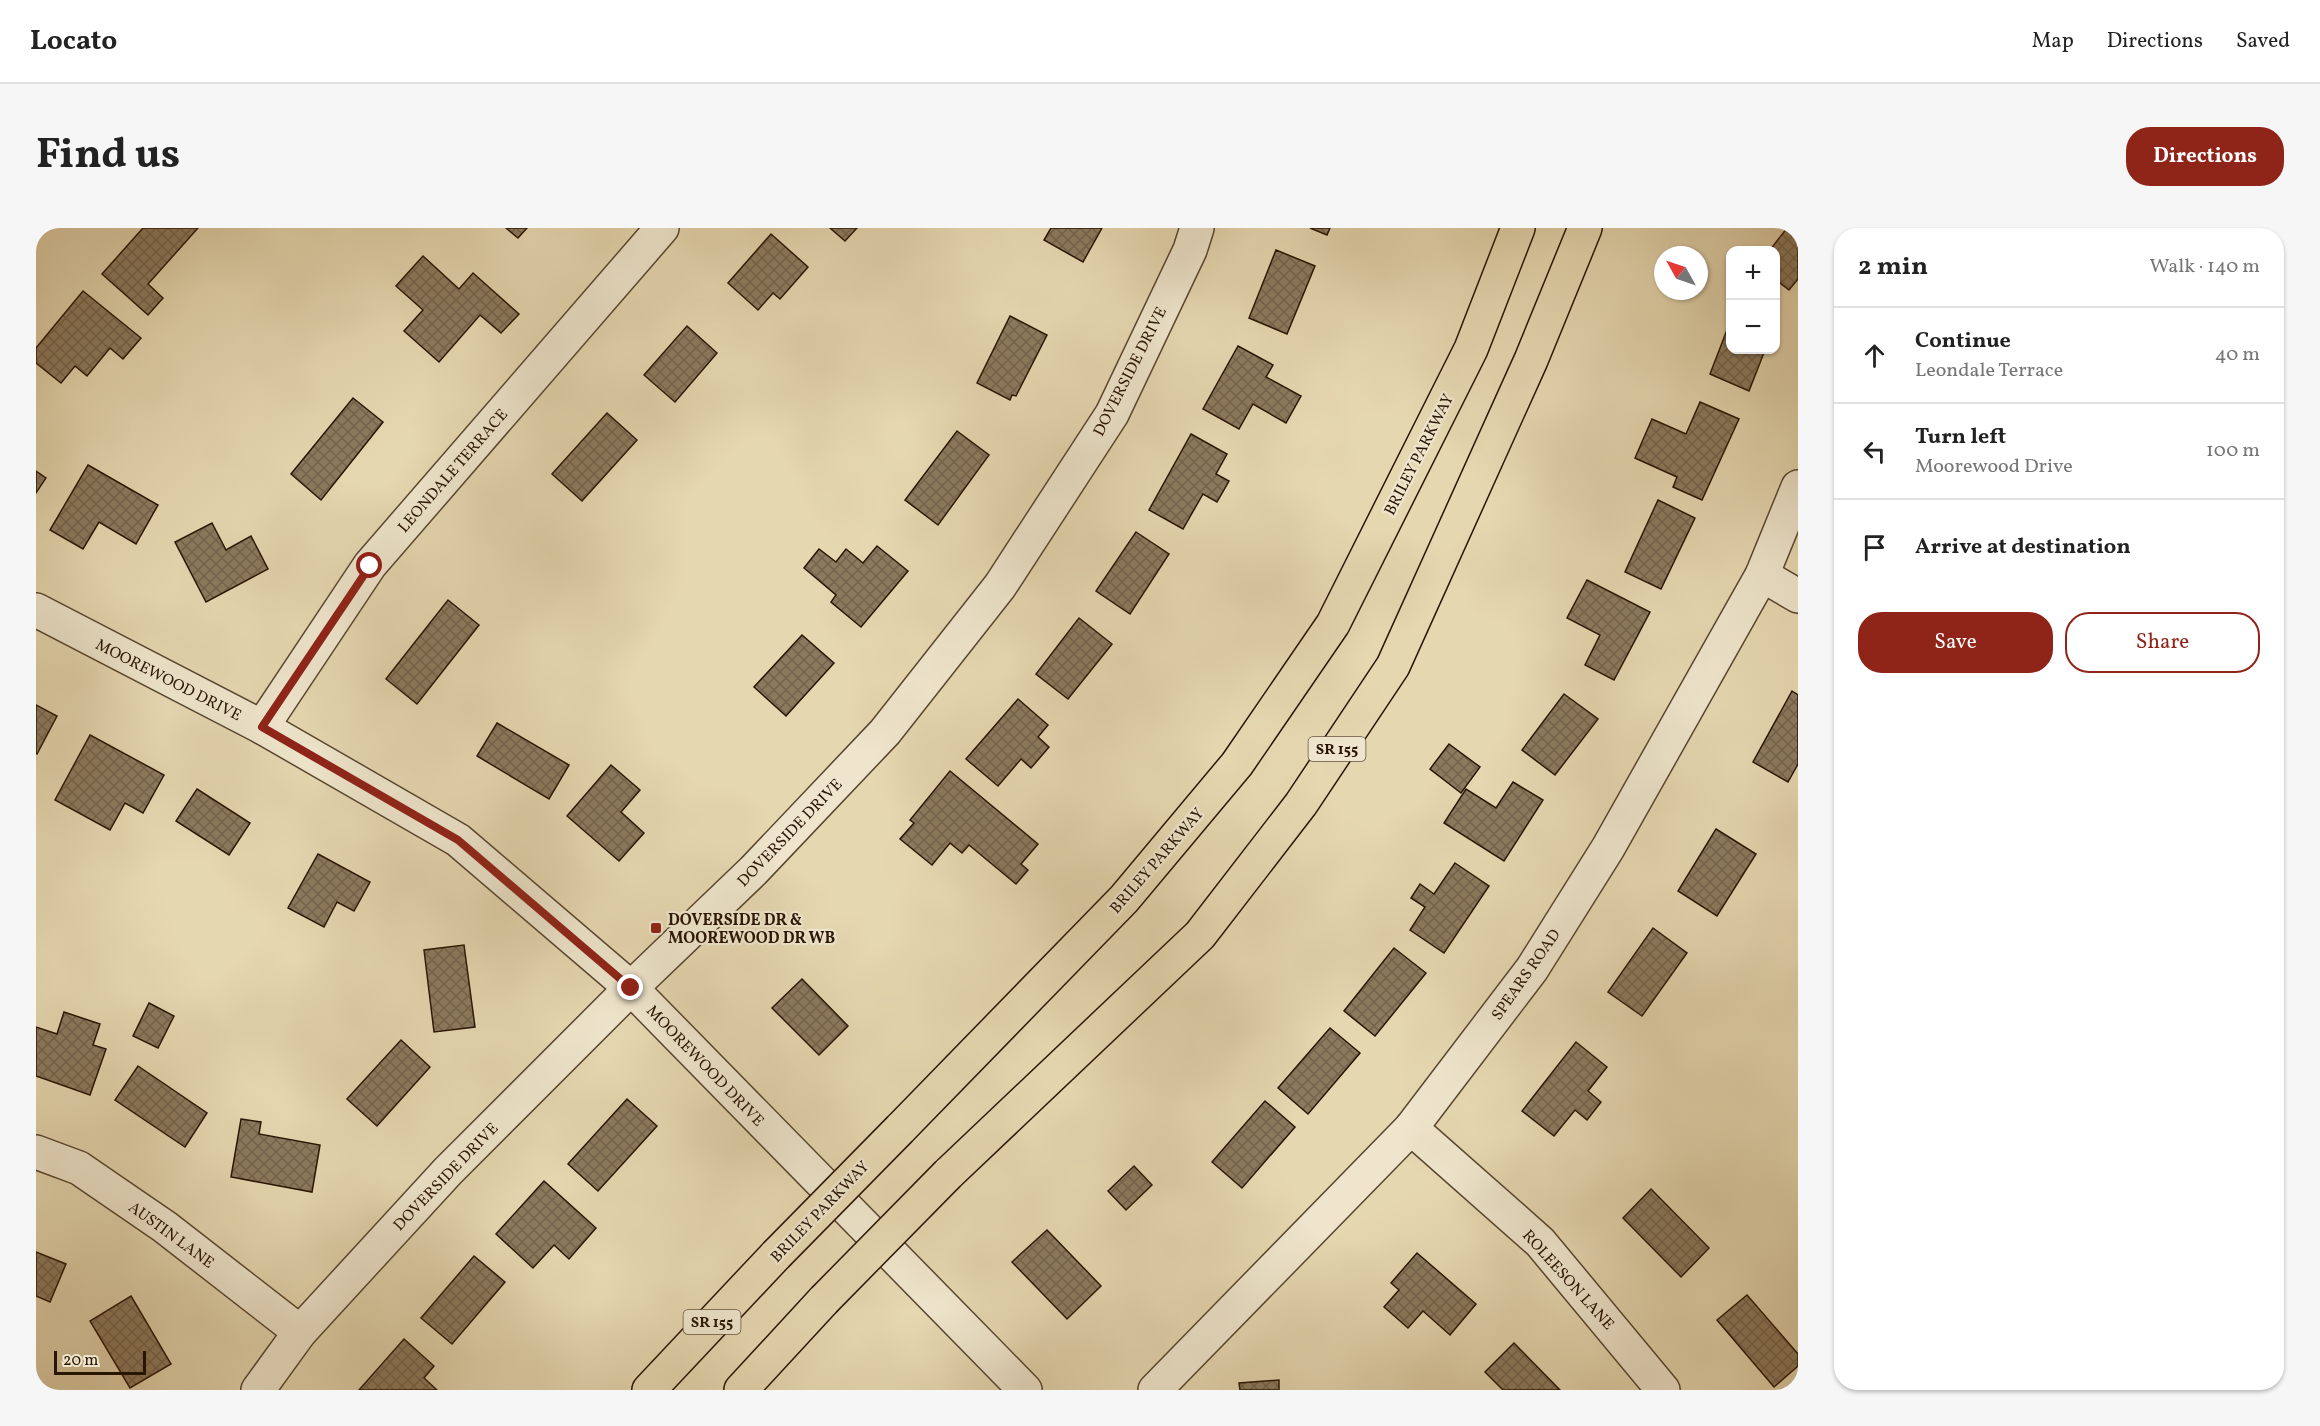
<!DOCTYPE html>
<html lang="en">
<head>
<meta charset="utf-8">
<style>
  :root { --surface:#fff; --page:#f6f6f6; --text:#222; --muted:#767676; --line:#e0e0e0; --accent:#8f2418 }
  body { margin:0; font-family:Vollkorn,serif; background:var(--page); color:var(--text) }
  .controls { position:absolute; right:18px; top:18px; display:grid; overflow:hidden; border-radius:12px; box-shadow:0 2px 4px #0004 }
  .controls button { width:54px; height:54px; display:grid; place-items:center; padding:0; border:0; border-bottom:2px solid var(--line); background:var(--surface); color:var(--text); font:30px sans-serif }
  .compass { position:absolute; left:1618px; top:18px; width:54px; height:54px; border-radius:50%; background:var(--surface); box-shadow:0 2px 4px #0004; rotate:310deg }
  .scale { position:absolute; left:18px; bottom:15px; width:92px; box-sizing:border-box; padding-left:6px; border:3px solid #2a1505; border-top:0; font-size:16px; line-height:21px; white-space:nowrap; color:#2a1505; -webkit-text-stroke:4px #eee5cc; paint-order:stroke }
  .stop { position:absolute; width:18px; height:18px; margin:-14px; border:4px solid #8f2418; border-radius:50%; background:#fff }
  .stop.end { background:#8f2418; border-color:#fff; box-shadow:0 2px 6px #0008 }
  .list { margin:0; padding:0; list-style:none }
  h2 { display:flex; justify-content:space-between; align-items:center; height:78px; margin:0; padding:0 24px; font-size:26px }
  h2 small { font-size:20px; font-weight:400; color:var(--muted) }
  .list li { display:grid; grid-template-columns:39px 1fr auto; gap:18px; align-items:center; box-sizing:border-box; height:96px; padding:0 24px; border-top:2px solid var(--line) }
  .list b { display:block; font-size:22px; white-space:nowrap }
  .list p { margin:0; font-size:20px; white-space:nowrap; color:var(--muted) }
  .list em { font-size:20px; font-style:normal; color:var(--muted) }
  .actions { display:flex; gap:12px; padding:18px 24px }
  .actions a { flex:1; padding:14px 0; border:2px solid var(--accent); border-radius:24px; text-align:center; font-size:21px; color:var(--accent) }
  .actions .main { background:var(--accent); color:#fff }
  .icon { flex:none; width:33px; height:33px; fill:none; stroke:currentColor; stroke-width:2; stroke-linecap:round; stroke-linejoin:round }
  .map { position:relative; flex:none; width:1762px; height:1162px; overflow:hidden; border-radius:24px }
  header { display:flex; align-items:center; gap:36px; box-sizing:border-box; height:84px; padding:0 30px; background:var(--surface); border-bottom:2px solid var(--line) }
  header strong { font-size:28px }
  nav { display:flex; gap:33px; margin-inline-start:auto; font-size:21px }
  .intro { display:flex; align-items:center; justify-content:space-between; box-sizing:border-box; height:144px; padding:0 36px }
  h1 { margin:0; font-size:42px }
  .button { padding:15px 27px; border-radius:24px; background:var(--accent); color:#fff; font-size:21px; font-weight:700 }
  main { display:flex; gap:36px; padding:0 36px }
  aside { flex:1; background:var(--surface); border-radius:24px; box-shadow:0 2px 4px #0004 }
  .map>svg:first-child { display:block }
  .building { fill:url(#building-cross-hatch); stroke:#2a1505; stroke-width:1.5 }
  .lines { fill:none; stroke-linecap:round; stroke-linejoin:round }
  .minor-casing { stroke:#594630; stroke-width:36 }
  .highway-casing { stroke:#2a1505; stroke-width:36 }
  .minor { stroke:#eee5cc; stroke-width:33 }
  .highway { stroke:#e5d7b0; stroke-width:33 }
  .highway-bridge-casing { stroke:#2a1505; stroke-width:36; stroke-linecap:butt }
  .highway-bridge { stroke:#e5d7b0; stroke-width:33 }
  .route { stroke:#8f2418; stroke-width:8 }
  .poi-dot { fill:#8f2418; stroke:#eee5cc; stroke-width:2 }
  .labels { text-anchor:middle; stroke-width:4.5; stroke-linejoin:round; paint-order:stroke }
  .shield { fill:#eee5cc; stroke:#655341; stroke-width:1.5 }
  .shield-label { font-size:15px; font-weight:bold; fill:#2a1505 }
  .street-label { font-size:16px; fill:#2a1505; stroke:#eee5cc }
  .poi-label { font-size:16px; font-weight:bold; fill:#2a1505; stroke:#eee5cc; text-anchor:start }
</style>
</head>
<body>
<header>
<strong>Locato</strong>
<nav><a>Map</a><a>Directions</a><a>Saved</a></nav>
</header>
<div class="intro"><h1>Find us</h1><a class="button">Directions</a></div>
<main>
<div class="map">
<svg width="1762" height="1162" viewBox="0 0 1762 1162">
  <defs>
    <pattern id="building-cross-hatch" width="8" height="8" patternUnits="userSpaceOnUse" patternTransform="scale(1.5)"><rect width="8" height="8" fill="#8b7a5e"/><path d="M0 0l8 8M0 8l8-8" fill="none" stroke="#72634c"/></pattern>
  </defs>
  <rect width="100%" height="100%" fill="#e5d7b0"/>
  <filter id="stains"><feTurbulence type="fractalNoise" baseFrequency=".00333" numOctaves="4"/><feColorMatrix values="0 0 0 0 .2 0 0 0 0 .09 0 0 0 0 .02 0 0 0 .5 -.17"/></filter>
  <radialGradient id="worn" r=".72"><stop offset=".6" stop-color="#630" stop-opacity="0"/><stop offset="1" stop-color="#630" stop-opacity=".3"/></radialGradient>
  <g class="building">
    <polygon points="107,0 162,0 112,56 127,70 112,87 66,46"/>
    <polygon points="470,0 491,0 482,10"/>
    <polygon points="794,0 821,0 809,13"/>
    <polygon points="1015,0 1066,0 1047,34 1008,12"/>
    <polygon points="1274,0 1294,0 1291,7"/>
    <polygon points="1751,0 1762,0 1762,51 1753,62 1740,52 1740,22 1734,22"/>
    <polygon points="735,6 772,39 744,71 737,65 722,82 692,55"/>
    <polygon points="1240,22 1279,38 1251,106 1213,90"/>
    <polygon points="387,28 423,61 437,45 483,86 465,105 444,87 403,134 368,103 387,82 360,58"/>
    <polygon points="47,63 105,110 87,131 74,120 51,148 39,138 25,155 0,135 0,120"/>
    <polygon points="974,88 1011,107 980,168 976,167 974,172 941,155"/>
    <polygon points="1694,94 1694,122 1729,122 1713,163 1674,146"/>
    <polygon points="651,98 681,125 639,174 608,147"/>
    <polygon points="1202,118 1237,137 1230,149 1265,168 1250,195 1217,176 1203,201 1167,181"/>
    <polygon points="317,170 347,194 285,272 255,246"/>
    <polygon points="1664,174 1703,191 1666,272 1637,259 1641,249 1599,230 1616,191 1650,206"/>
    <polygon points="571,185 601,212 546,273 516,246"/>
    <polygon points="921,203 953,227 902,297 869,272"/>
    <polygon points="1155,206 1191,226 1180,246 1193,253 1181,274 1167,266 1147,301 1113,282"/>
    <polygon points="52,237 122,277 100,316 63,294 47,321 14,302"/>
    <polygon points="0,243 10,250 0,265"/>
    <polygon points="1622,272 1659,290 1625,361 1589,344"/>
    <polygon points="176,295 190,322 215,308 232,341 170,374 139,314"/>
    <polygon points="1100,304 1133,326 1094,386 1060,363"/>
    <polygon points="841,318 872,343 825,399 795,374 800,367 768,340 783,321 800,334 810,321 827,335"/>
    <polygon points="1551,352 1614,384 1578,452 1549,437 1564,407 1531,390"/>
    <polygon points="412,372 443,397 381,476 350,451"/>
    <polygon points="1043,390 1076,416 1032,471 1000,446"/>
    <polygon points="766,407 798,435 750,488 718,459"/>
    <polygon points="1756,463 1762,467 1762,536 1752,554 1717,534"/>
    <polygon points="1528,466 1562,491 1519,547 1486,522"/>
    <polygon points="982,471 1012,497 1002,509 1013,519 995,540 985,531 962,558 930,531"/>
    <polygon points="0,477 21,488 1,526 0,525"/>
    <polygon points="461,495 533,537 513,571 441,528"/>
    <polygon points="54,507 128,547 107,585 89,575 74,602 19,572"/>
    <polygon points="1413,516 1444,539 1425,565 1394,541"/>
    <polygon points="575,537 604,562 585,584 608,605 583,633 531,588"/>
    <polygon points="914,543 1002,616 985,636 992,642 980,656 933,617 926,625 914,615 896,637 864,611 878,595 874,592"/>
    <polygon points="1477,554 1507,572 1468,633 1408,595 1430,561 1460,580"/>
    <polygon points="161,561 214,595 193,627 140,593"/>
    <polygon points="1680,601 1720,626 1681,688 1642,663"/>
    <polygon points="282,626 334,654 318,683 301,674 288,699 252,680"/>
    <polygon points="1419,635 1453,658 1408,725 1374,702 1389,679 1375,670 1384,656 1398,666"/>
    <polygon points="1617,700 1651,725 1606,788 1572,764"/>
    <polygon points="428,717 439,799 398,804 388,722"/>
    <polygon points="1358,720 1390,745 1339,808 1308,783"/>
    <polygon points="766,751 812,798 783,827 736,780"/>
    <polygon points="113,775 138,788 122,820 97,808"/>
    <polygon points="28,784 64,796 57,817 70,821 54,867 0,848 0,799 21,806"/>
    <polygon points="1294,800 1324,825 1272,886 1242,860"/>
    <polygon points="365,812 394,839 341,898 311,871"/>
    <polygon points="1540,814 1571,839 1552,863 1565,874 1551,892 1539,882 1518,908 1486,883"/>
    <polygon points="102,838 171,885 149,919 79,872"/>
    <polygon points="591,871 621,898 562,963 532,936"/>
    <polygon points="1229,873 1259,899 1206,960 1176,934"/>
    <polygon points="205,891 225,894 223,906 284,917 276,964 195,949"/>
    <polygon points="1098,938 1116,957 1090,982 1072,963"/>
    <polygon points="508,953 560,1000 533,1031 518,1017 497,1040 460,1006"/>
    <polygon points="1615,961 1673,1020 1645,1049 1587,990"/>
    <polygon points="1011,1002 1065,1058 1031,1091 976,1034"/>
    <polygon points="0,1024 30,1036 14,1074 0,1068"/>
    <polygon points="1381,1025 1440,1076 1414,1107 1387,1083 1372,1100 1348,1079 1363,1062 1355,1055"/>
    <polygon points="438,1028 469,1054 416,1116 385,1090"/>
    <polygon points="1711,1067 1762,1126 1762,1138 1738,1159 1681,1092"/>
    <polygon points="95,1068 135,1136 94,1160 54,1093"/>
    <polygon points="368,1111 398,1138 388,1150 401,1162 323,1162"/>
    <polygon points="1478,1115 1524,1162 1467,1162 1449,1144"/>
    <polygon points="1243,1152 1243,1162 1204,1162 1203,1155"/>
  </g>
  <g class="lines">
    <defs>
      <g id="minor">
        <polyline points="1726,347 1762,368"/>
        <polyline points="0,382 226,499 422,612 595,760 989,1162"/>
        <polyline points="226,499 334,337 626,0"/>
        <polyline points="1375,900 1504,1014 1627,1162"/>
        <polyline points="0,924 43,940 129,999 264,1104"/>
        <polyline points="222,1162 264,1104 412,943 595,760 717,643 849,504 964,358 1076,186 1154,22 1161,0"/>
        <polyline points="1119,1162 1375,900 1496,741 1572,620 1726,347 1762,259"/>
      </g>
      <g id="highway">
        <polyline points="864,901 1088,671 1201,536 1297,396 1435,121 1482,0"/>
        <polyline points="912,946 1164,707 1265,576 1357,438 1495,132 1549,0"/>
        <polyline points="613,1162 740,1027"/>
        <polyline points="705,1162 788,1072"/>
      </g>
    </defs>
    <use href="#minor" class="minor-casing"/>
    <use href="#highway" class="highway-casing"/>
    <use href="#minor" class="minor"/>
    <use href="#highway" class="highway"/>
    <defs>
      <g id="highway-bridge">
        <polyline points="740,1027 864,901"/>
        <polyline points="788,1072 912,946"/>
      </g>
    </defs>
    <use href="#highway-bridge" class="highway-bridge-casing"/>
    <use href="#highway-bridge" class="highway-bridge"/>
  </g>
  <g class="lines">
    <polyline class="route" points="334,338 226,499 422,612 595,760"/>
  </g>
  <rect class="poi-dot" x="614" y="694" width="12" height="12" rx="3"/>
  <g class="labels">
    <g class="shield">
      <rect x="1272.5" y="509" width="57" height="24" rx="4.5"/>
      <rect x="647.5" y="1082" width="57" height="24" rx="4.5"/>
    </g>
    <g class="shield-label">
      <text x="1301" y="526">SR 155</text>
      <text x="676" y="1099">SR 155</text>
    </g>
    <g class="street-label">
      <text transform="translate(1093 143) rotate(-63)" y="6">DOVERSIDE DRIVE</text>
      <text transform="translate(1382 226) rotate(-63)" y="6">BRILEY PARKWAY</text>
      <text transform="translate(416 242) rotate(-49)" y="6">LEONDALE TERRACE</text>
      <text transform="translate(133 451) rotate(27)" y="6">MOOREWOOD DRIVE</text>
      <text transform="translate(753 604) rotate(-46)" y="6">DOVERSIDE DRIVE</text>
      <text transform="translate(1120 632) rotate(-49)" y="6">BRILEY PARKWAY</text>
      <text transform="translate(1489 746) rotate(-55)" y="6">SPEARS ROAD</text>
      <text transform="translate(670 837) rotate(46)" y="6">MOOREWOOD DRIVE</text>
      <text transform="translate(409 948) rotate(-46)" y="6">DOVERSIDE DRIVE</text>
      <text transform="translate(783 983) rotate(-46)" y="6">BRILEY PARKWAY</text>
      <text transform="translate(136 1006) rotate(36)" y="6">AUSTIN LANE</text>
      <text transform="translate(1533 1051) rotate(48)" y="6">ROLEESON LANE</text>
    </g>
    <g class="poi-label">
      <text x="632" y="697">DOVERSIDE DR &amp;<tspan x="632" dy="18">MOOREWOOD DR WB</tspan></text>
    </g>
  </g>
  <rect width="100%" height="100%" filter="url(#stains)"/>
  <rect width="100%" height="100%" fill="url(#worn)"/>
</svg>
<div class="controls">
<button>+</button>
<button>−</button>
</div>
<svg class="compass" viewBox="-18 -18 36 36"><path d="M0-13l5 13h-10z" fill="#e53935"/><path d="M0 13l5-13h-10z" fill="#767676"/></svg>
<div class="scale">20 m</div>
<div class="stop" style="left:334px;top:338px"></div>
<div class="stop end" style="left:595px;top:760px"></div>
</div>
<aside>
<h2>2 min<small>Walk · 140 m</small></h2>
<ul class="list">
<li><svg class="icon" aria-label="ahead" viewBox="0 0 24 24"><path d="M12 20V5M6 11l6-6 6 6"/></svg><div><b>Continue</b><p>Leondale Terrace</p></div><em>40 m</em></li>
<li><svg class="icon" aria-label="left" viewBox="0 0 24 24"><path d="M17 20v-9H6M10 6l-5 5 5 5"/></svg><div><b>Turn left</b><p>Moorewood Drive</p></div><em>100 m</em></li>
<li><svg class="icon" aria-label="arrive" viewBox="0 0 24 24"><path d="M6 21V4h12l-3 4 3 4H6"/></svg><div><b>Arrive at destination</b></div></li>
</ul>
<div class="actions"><a class="main">Save</a><a>Share</a></div>
</aside>
</main>
</body>
</html>
